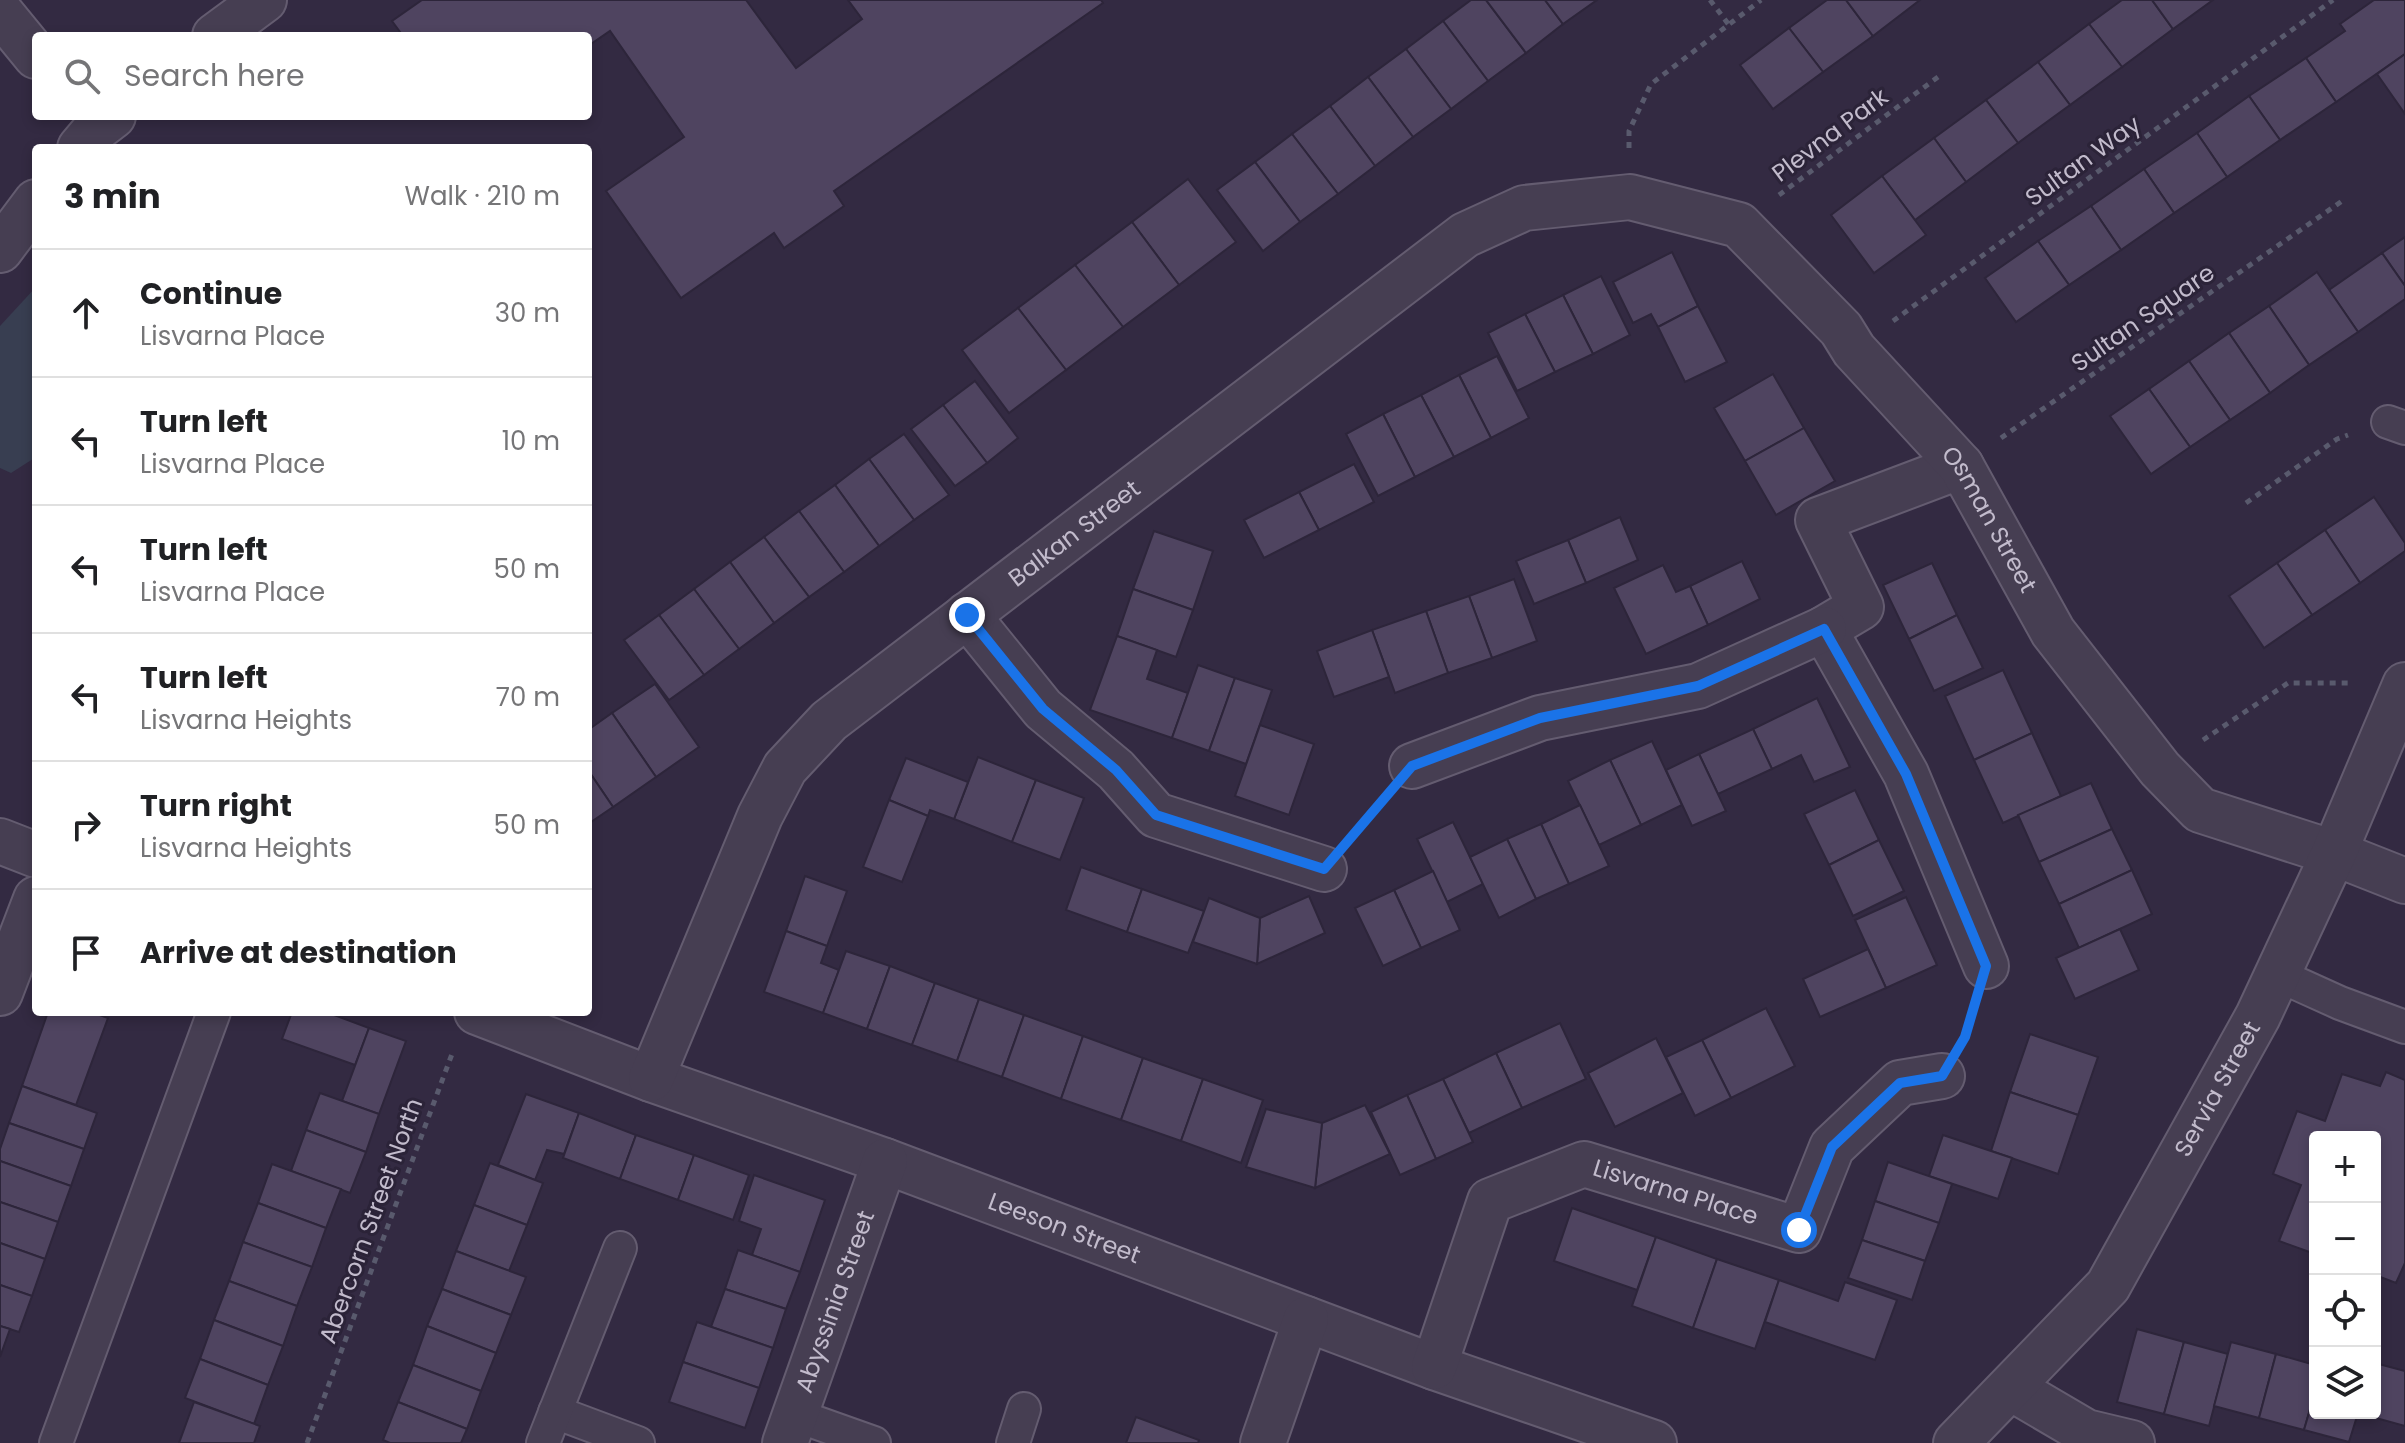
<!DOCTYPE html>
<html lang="en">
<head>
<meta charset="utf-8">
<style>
  :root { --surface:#fff; --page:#f6f6f6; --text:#202124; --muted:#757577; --line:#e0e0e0 }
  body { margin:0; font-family:Poppins,sans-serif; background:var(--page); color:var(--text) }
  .controls { position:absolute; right:24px; bottom:24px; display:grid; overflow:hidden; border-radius:8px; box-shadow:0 4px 12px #0003 }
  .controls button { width:72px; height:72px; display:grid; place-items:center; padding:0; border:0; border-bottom:2px solid var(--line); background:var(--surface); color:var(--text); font:40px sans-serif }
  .stop { position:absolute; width:24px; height:24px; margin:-18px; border:6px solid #1a73e8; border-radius:50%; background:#fff }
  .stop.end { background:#1a73e8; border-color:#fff; box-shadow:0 2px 8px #0008 }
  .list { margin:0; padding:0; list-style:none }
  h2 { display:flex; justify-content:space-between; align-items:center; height:104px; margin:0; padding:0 32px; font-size:34px }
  h2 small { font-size:26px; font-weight:400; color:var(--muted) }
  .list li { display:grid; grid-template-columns:52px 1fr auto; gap:24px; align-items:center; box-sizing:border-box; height:128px; padding:0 32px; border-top:2px solid var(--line) }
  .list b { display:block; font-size:30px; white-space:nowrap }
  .list p { margin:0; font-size:26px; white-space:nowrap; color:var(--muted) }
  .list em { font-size:26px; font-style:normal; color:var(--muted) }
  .icon { flex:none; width:44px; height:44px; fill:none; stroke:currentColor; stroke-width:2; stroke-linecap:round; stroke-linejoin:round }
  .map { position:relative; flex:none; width:2405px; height:1443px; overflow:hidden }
  .search { position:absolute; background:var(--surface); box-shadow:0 4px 12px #0003; left:32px; top:32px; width:560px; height:88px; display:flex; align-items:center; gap:20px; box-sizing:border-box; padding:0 28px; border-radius:8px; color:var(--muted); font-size:30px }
  .panel { position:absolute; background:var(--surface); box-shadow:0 4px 12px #0003; left:32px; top:144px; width:560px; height:872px; border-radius:8px }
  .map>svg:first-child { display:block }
  .green { fill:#383e51 }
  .building { fill:#4f4460; stroke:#2d253a; stroke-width:2 }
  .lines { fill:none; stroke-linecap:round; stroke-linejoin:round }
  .lane-casing { stroke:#645c70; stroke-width:36 }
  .street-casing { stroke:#645c70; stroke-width:48 }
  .path { stroke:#595a6d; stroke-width:5; stroke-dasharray:6 6; stroke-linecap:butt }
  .lane { stroke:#463e52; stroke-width:32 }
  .street { stroke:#463e52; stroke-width:44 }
  .route { stroke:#1a73e8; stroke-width:10 }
  .labels { text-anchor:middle; stroke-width:6; stroke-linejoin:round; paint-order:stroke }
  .street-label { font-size:24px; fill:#c2bbcc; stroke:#2b2338 }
</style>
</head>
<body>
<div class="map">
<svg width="2405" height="1443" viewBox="0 0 2405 1443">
  <rect width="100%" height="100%" fill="#332a42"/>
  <polygon class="green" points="36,287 36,457 11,473 0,468 0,326"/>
  <g class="building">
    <polygon points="422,0 746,0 796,68 862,19 848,0 1101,0 1103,3 834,191 844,206 784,248 774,233 681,298 606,191 684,137 610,31 588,46 588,36 403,36 392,21"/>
    <polygon points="1471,0 1486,0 1526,53 1488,81 1443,21"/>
    <polygon points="1486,0 1545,0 1563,24 1526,53"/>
    <polygon points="1545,0 1597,0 1563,24"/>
    <polygon points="1827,0 1846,0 1873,36 1823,72 1789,28"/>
    <polygon points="1846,0 1920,0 1873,36"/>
    <polygon points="2122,0 2152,0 2173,29 2122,67 2089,24"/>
    <polygon points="2152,0 2213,0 2173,29"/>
    <polygon points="2374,0 2405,0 2405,54 2336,102 2306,58 2345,31 2340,24"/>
    <polygon points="1443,21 1488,81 1451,109 1406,49"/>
    <polygon points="2089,24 2122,67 2070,105 2038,62"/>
    <polygon points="1789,28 1823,72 1773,109 1740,65"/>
    <polygon points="1406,49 1451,109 1413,137 1368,77"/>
    <polygon points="2405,54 2405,114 2377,74"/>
    <polygon points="2306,58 2336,102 2280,140 2249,96"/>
    <polygon points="2038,62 2070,105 2018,143 1986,100"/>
    <polygon points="1368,77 1413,137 1375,166 1330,106"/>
    <polygon points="2249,96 2280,140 2227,177 2197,133"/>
    <polygon points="1986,100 2018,143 1966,182 1934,138"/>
    <polygon points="1330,106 1375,166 1338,194 1292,134"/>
    <polygon points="2197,133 2227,177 2174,213 2144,169"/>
    <polygon points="1292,134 1338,194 1300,222 1255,162"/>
    <polygon points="1934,138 1966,182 1915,220 1882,176"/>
    <polygon points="1255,162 1300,222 1263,251 1217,190"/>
    <polygon points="2144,169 2174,213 2121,250 2091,206"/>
    <polygon points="1882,176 1926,235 1874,273 1831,215"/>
    <polygon points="1188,179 1236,242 1179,285 1132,222"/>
    <polygon points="2091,206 2121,250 2069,285 2038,241"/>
    <polygon points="1132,222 1179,285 1123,327 1075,265"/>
    <polygon points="2405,237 2405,286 2382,253"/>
    <polygon points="2038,241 2069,285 2016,322 1985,278"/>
    <polygon points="1672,252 1698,306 1658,327 1651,314 1633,323 1613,282"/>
    <polygon points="2382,253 2405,286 2405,299 2358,332 2329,290"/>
    <polygon points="1075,265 1123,327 1066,370 1018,308"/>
    <polygon points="2317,272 2358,332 2309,365 2269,306"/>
    <polygon points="1601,276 1630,335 1593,354 1563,295"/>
    <polygon points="1563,295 1593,354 1555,372 1525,314"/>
    <polygon points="1698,306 1727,362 1685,382 1658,327"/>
    <polygon points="2269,306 2309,365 2270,393 2229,333"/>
    <polygon points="1018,308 1066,370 1009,413 962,350"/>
    <polygon points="1525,314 1555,372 1517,391 1488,333"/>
    <polygon points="2229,333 2270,393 2230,420 2189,361"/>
    <polygon points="1497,356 1529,418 1491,438 1459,375"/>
    <polygon points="2189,361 2230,420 2190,447 2149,389"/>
    <polygon points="1773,374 1804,428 1745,461 1714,408"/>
    <polygon points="1459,375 1491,438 1454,457 1421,395"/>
    <polygon points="975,381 1018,438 987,463 943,405"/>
    <polygon points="2149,389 2190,447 2151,474 2110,416"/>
    <polygon points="1421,395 1454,457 1415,477 1383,414"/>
    <polygon points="943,405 987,463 955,486 911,429"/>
    <polygon points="1383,414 1415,477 1378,496 1346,434"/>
    <polygon points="1804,428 1835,481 1776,515 1745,461"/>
    <polygon points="904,434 949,495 914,520 869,459"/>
    <polygon points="869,459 914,520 879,546 835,485"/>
    <polygon points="1354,464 1374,502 1319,530 1299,492"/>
    <polygon points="835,485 879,546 844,572 799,511"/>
    <polygon points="1299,492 1319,530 1264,558 1244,520"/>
    <polygon points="2374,497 2405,543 2405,551 2360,583 2325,530"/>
    <polygon points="799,511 844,572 809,597 764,537"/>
    <polygon points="1620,517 1638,560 1586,583 1568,540"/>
    <polygon points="2325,530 2360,583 2312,615 2277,563"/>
    <polygon points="1154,531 1213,551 1193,610 1133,589"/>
    <polygon points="764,537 809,597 774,623 730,562"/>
    <polygon points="1568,540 1586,583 1534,604 1516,561"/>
    <polygon points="1742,561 1760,599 1708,625 1690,586"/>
    <polygon points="730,562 774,623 739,649 694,589"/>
    <polygon points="1932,563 1957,615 1909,639 1883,585"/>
    <polygon points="2277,563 2312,615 2264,648 2229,596"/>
    <polygon points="1663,565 1676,592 1690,586 1708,625 1646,654 1614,588"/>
    <polygon points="1514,579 1537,641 1492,658 1469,596"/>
    <polygon points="694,589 739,649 704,675 659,615"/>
    <polygon points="1133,589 1193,610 1176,657 1117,636"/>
    <polygon points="1469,596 1492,658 1448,673 1426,611"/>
    <polygon points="1426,611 1448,673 1395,693 1372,630"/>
    <polygon points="659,615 704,675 669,700 624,640"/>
    <polygon points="1957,615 1983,668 1934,691 1909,639"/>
    <polygon points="1372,630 1389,677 1334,697 1317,651"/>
    <polygon points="1117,636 1157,650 1147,679 1188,693 1172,738 1090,710"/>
    <polygon points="1198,665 1235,678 1209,751 1172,738"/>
    <polygon points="2003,670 2032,733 1974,760 1945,696"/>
    <polygon points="1235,678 1272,690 1246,764 1209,751"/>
    <polygon points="655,684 699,747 656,777 612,713"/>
    <polygon points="1817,698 1850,767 1814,782 1801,755 1772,769 1753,729"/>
    <polygon points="612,713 656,777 613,807 588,770 588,730"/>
    <polygon points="1260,725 1314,744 1289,815 1235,796"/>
    <polygon points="1753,729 1772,769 1718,794 1699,754"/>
    <polygon points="2032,733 2061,796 2003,823 1974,760"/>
    <polygon points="1652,741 1682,805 1641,825 1610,760"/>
    <polygon points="1699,754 1726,811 1692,826 1666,770"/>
    <polygon points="978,757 1036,780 1012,842 954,819"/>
    <polygon points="906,758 968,782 954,819 930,810 928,816 889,800"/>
    <polygon points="1610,760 1641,825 1599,845 1568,781"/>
    <polygon points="588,770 613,807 588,824"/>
    <polygon points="1036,780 1084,798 1060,860 1012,842"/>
    <polygon points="2091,783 2112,829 2039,862 2018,815"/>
    <polygon points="1855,790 1879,840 1829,865 1804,814"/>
    <polygon points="889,800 928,816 902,882 863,867"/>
    <polygon points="1580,805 1609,866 1569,884 1541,824"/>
    <polygon points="1453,822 1483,884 1447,902 1417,839"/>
    <polygon points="1541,824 1569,884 1536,899 1507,839"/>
    <polygon points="2112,829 2132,870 2059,904 2039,862"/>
    <polygon points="1507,839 1536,899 1499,918 1470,857"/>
    <polygon points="1879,840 1904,891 1853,916 1829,865"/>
    <polygon points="1081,867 1142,889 1127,932 1066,910"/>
    <polygon points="2132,870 2152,914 2079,948 2059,904"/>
    <polygon points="1433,871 1460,930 1421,948 1394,890"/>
    <polygon points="805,876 847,891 827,946 786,931"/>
    <polygon points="1142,889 1204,911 1188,953 1127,932"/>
    <polygon points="1394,890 1421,948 1383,966 1355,908"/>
    <polygon points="1309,896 1325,933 1257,964 1260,918"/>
    <polygon points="1906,897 1937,965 1886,988 1855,920"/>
    <polygon points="1209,898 1260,918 1257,964 1193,942"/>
    <polygon points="2120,929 2139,970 2075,999 2056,958"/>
    <polygon points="786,931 827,946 821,963 839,970 823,1013 764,992"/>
    <polygon points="1868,949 1886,988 1820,1017 1803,979"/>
    <polygon points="846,951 890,966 867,1029 823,1013"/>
    <polygon points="890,966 935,983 912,1045 867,1029"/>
    <polygon points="935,983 979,999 957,1061 912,1045"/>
    <polygon points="979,999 1024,1015 1002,1077 957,1061"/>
    <polygon points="1766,1008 1795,1066 1731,1098 1702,1040"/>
    <polygon points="48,1012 91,1012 108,1018 76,1105 22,1086"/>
    <polygon points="292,1012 326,1012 369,1028 355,1065 282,1039"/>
    <polygon points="1024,1015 1083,1036 1061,1099 1002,1077"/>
    <polygon points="1560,1023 1586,1079 1522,1108 1496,1053"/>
    <polygon points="369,1028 406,1041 379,1114 342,1101"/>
    <polygon points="2030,1034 2098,1057 2078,1115 2010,1092"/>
    <polygon points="1083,1036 1143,1058 1121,1120 1061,1099"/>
    <polygon points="1656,1038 1683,1093 1615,1127 1588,1073"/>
    <polygon points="1702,1040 1731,1098 1695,1116 1666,1057"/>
    <polygon points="1496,1053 1522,1108 1469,1133 1443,1079"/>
    <polygon points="1143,1058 1203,1079 1181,1141 1121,1120"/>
    <polygon points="2386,1072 2405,1080 2405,1263 2396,1283 2375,1275 2375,1137 2315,1137 2315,1254 2279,1241 2301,1185 2273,1174 2297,1111 2325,1121 2342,1074 2380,1086"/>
    <polygon points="1203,1079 1263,1100 1241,1163 1181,1141"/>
    <polygon points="1443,1079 1473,1142 1436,1159 1407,1095"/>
    <polygon points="22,1086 97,1113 84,1149 9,1123"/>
    <polygon points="2010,1092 2078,1115 2058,1174 1991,1151"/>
    <polygon points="320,1093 379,1114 366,1152 306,1130"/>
    <polygon points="526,1094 579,1113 564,1154 547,1150 535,1180 498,1165"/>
    <polygon points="1407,1095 1436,1159 1400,1175 1371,1112"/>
    <polygon points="1365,1105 1390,1154 1315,1188 1322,1123"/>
    <polygon points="1266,1109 1322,1123 1315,1188 1246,1167"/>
    <polygon points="579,1113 636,1135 620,1179 563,1158"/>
    <polygon points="9,1123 84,1149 71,1186 0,1161 0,1149"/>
    <polygon points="306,1130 366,1152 350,1193 291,1171"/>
    <polygon points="636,1135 694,1155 678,1200 620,1179"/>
    <polygon points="1943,1135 2012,1158 1998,1199 1929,1176"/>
    <polygon points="694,1155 749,1175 733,1220 678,1200"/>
    <polygon points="0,1161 71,1186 58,1222 0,1202"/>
    <polygon points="1888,1162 1952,1184 1939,1223 1875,1201"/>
    <polygon points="490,1163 543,1183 527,1225 474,1205"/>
    <polygon points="272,1164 341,1189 326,1228 258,1203"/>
    <polygon points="754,1175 825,1200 800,1272 752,1255 761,1229 739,1221"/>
    <polygon points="1875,1201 1939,1223 1925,1261 1862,1240"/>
    <polygon points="0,1202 58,1222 45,1259 0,1243"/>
    <polygon points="258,1203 326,1228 312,1267 243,1242"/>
    <polygon points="474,1205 527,1225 509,1271 456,1251"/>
    <polygon points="1572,1208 1656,1237 1637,1290 1554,1261"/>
    <polygon points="1656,1237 1717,1259 1693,1328 1632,1306"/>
    <polygon points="1862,1240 1925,1261 1912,1300 1848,1278"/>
    <polygon points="243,1242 312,1267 297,1306 229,1281"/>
    <polygon points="0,1243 45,1259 32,1296 0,1285"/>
    <polygon points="738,1250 800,1272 786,1309 725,1289"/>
    <polygon points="456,1251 526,1277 511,1315 442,1289"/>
    <polygon points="1717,1259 1779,1280 1755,1349 1693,1328"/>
    <polygon points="1779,1280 1838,1301 1845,1282 1897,1300 1875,1360 1765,1322"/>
    <polygon points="229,1281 297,1306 283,1346 214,1320"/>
    <polygon points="0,1285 32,1296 19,1332 0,1326"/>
    <polygon points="442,1289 511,1315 496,1353 427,1326"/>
    <polygon points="725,1289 786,1309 773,1348 711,1327"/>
    <polygon points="214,1320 283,1346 268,1385 200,1359"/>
    <polygon points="697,1322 773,1348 759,1388 683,1362"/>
    <polygon points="0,1326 10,1329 0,1357"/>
    <polygon points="427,1326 496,1353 481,1391 413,1365"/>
    <polygon points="2137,1329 2184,1342 2164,1414 2117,1402"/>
    <polygon points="2184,1342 2228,1354 2209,1426 2164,1414"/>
    <polygon points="2231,1342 2276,1354 2259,1418 2214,1406"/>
    <polygon points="2276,1354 2315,1365 2315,1392 2304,1430 2259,1418"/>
    <polygon points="200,1359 268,1385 254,1424 185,1398"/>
    <polygon points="683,1362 759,1388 745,1428 669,1402"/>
    <polygon points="2375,1363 2405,1371 2405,1426 2358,1413 2375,1413"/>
    <polygon points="413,1365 481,1391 467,1429 398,1402"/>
    <polygon points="2315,1392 2315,1413 2358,1413 2349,1442 2304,1430"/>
    <polygon points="194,1402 260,1426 254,1443 179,1443"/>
    <polygon points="398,1402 467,1429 461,1443 390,1443 383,1440"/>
    <polygon points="1136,1417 1199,1440 1198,1443 1126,1443"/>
  </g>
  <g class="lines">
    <defs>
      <g id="lane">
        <polyline points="2388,422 2405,428"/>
        <polyline points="2278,975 2340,1003 2405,1027"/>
        <polyline points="555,1412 638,1443"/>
        <polyline points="795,1415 874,1443"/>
        <polyline points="56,1443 214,1012"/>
        <polyline points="543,1443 620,1248"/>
        <polyline points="1013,1443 1024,1409"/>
      </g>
      <g id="street">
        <polyline points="0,12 36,56"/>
        <polyline points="215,36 264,0"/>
        <polyline points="80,148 96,129 113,116"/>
        <polyline points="0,250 36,202"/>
        <polyline points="1961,466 1818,520 1861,607 1824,629 1906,774 1986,966"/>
        <polyline points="967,615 1043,709 1116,770 1156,815 1324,869"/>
        <polyline points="1412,766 1540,718 1698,686 1824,629"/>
        <polyline points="0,841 36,855"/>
        <polyline points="0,993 36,899"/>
        <path id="s1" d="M477 1012 651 1079 885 1161 1434 1367 1654 1443"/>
        <path id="s2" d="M651 1079 760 816 785 768 829 721 1465 235 1524 208 1630 197 1739 225 1841 329 1854 350 1961 466 2053 632 2160 769 2200 810 2334 853 2405 881"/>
        <path id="s3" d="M1434 1367 1490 1201 1584 1164 1799 1230 1832 1147 1900 1083 1942 1076"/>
        <polyline points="2011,1388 2086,1432 2132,1443"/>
        <path id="s4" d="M785 1443 885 1161"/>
        <polyline points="1263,1443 1306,1319"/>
        <path id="s5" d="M1956 1443 2108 1286 2258 1016 2334 853 2405 685"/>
      </g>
    </defs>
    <use href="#lane" class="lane-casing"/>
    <use href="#street" class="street-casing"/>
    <g class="path">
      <polyline points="1710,0 1729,25"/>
      <polyline points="1629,148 1629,131 1651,84 1761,0"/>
      <polyline points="1779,195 1942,74"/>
      <polyline points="1893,321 2333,0"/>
      <polyline points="2001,438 2345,199"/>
      <polyline points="2246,503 2337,439 2348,435"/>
      <polyline points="2203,740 2288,683 2352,683"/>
      <polyline points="1356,832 1381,803"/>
      <polyline points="1966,1034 1972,1013"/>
      <polyline points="307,1443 452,1054"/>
    </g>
    <use href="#lane" class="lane"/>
    <use href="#street" class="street"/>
  </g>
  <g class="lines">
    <polyline class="route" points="967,615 1043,709 1116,770 1156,815 1324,869 1412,766 1540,718 1698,686 1824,629 1906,774 1986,966 1965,1037 1942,1076 1900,1083 1832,1147 1799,1230"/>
  </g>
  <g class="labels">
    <g class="street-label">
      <text transform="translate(1830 135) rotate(-37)" y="8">Plevna Park</text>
      <text transform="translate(2083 161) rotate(-36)" y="8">Sultan Way</text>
      <text transform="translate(2143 318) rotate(-35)" y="8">Sultan Square</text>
      <text dy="8" stroke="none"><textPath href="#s2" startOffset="1876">Osman Street</textPath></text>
      <text dy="8" stroke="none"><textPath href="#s2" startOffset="712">Balkan Street</textPath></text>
      <text dy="8" stroke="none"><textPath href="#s5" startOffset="444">Servia Street</textPath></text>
      <text dy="8" stroke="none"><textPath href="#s3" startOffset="372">Lisvarna Place</textPath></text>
      <text transform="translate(371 1221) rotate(-70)" y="8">Abercorn Street North</text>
      <text dy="8" stroke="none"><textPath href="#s1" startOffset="626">Leeson Street</textPath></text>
      <text dy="8" stroke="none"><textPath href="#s4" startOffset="150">Abyssinia Street</textPath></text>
    </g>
  </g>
</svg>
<div class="controls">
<button>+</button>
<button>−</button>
<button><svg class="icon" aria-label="locate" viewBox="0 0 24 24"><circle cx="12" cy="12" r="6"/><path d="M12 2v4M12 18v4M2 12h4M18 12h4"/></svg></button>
<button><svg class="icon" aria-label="layers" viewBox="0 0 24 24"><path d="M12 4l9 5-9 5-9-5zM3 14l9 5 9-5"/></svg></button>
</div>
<div class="stop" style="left:1799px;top:1230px"></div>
<div class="stop end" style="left:967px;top:615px"></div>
<div class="search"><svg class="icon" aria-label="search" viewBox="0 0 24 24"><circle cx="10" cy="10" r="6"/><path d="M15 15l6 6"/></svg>Search here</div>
<section class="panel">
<h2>3 min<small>Walk · 210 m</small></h2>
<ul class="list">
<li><svg class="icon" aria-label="ahead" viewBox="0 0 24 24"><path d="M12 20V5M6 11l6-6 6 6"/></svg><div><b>Continue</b><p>Lisvarna Place</p></div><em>30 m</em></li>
<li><svg class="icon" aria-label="left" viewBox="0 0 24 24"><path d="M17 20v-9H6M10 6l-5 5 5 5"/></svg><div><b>Turn left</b><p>Lisvarna Place</p></div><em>10 m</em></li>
<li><svg class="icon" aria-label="left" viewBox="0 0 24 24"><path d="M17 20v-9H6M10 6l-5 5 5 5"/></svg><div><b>Turn left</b><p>Lisvarna Place</p></div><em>50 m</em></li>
<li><svg class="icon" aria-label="left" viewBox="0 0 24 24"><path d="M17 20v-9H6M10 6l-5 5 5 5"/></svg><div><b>Turn left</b><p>Lisvarna Heights</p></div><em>70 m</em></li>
<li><svg class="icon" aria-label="right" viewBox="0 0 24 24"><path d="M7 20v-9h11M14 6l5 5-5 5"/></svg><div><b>Turn right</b><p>Lisvarna Heights</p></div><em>50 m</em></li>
<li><svg class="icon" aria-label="arrive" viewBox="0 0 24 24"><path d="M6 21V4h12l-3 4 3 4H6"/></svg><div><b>Arrive at destination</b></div></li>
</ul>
</section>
</div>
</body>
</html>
